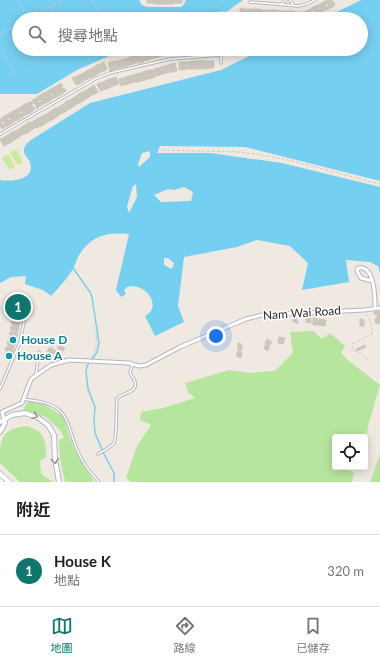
<!DOCTYPE html>
<html lang="zh-TW">
<head>
<meta charset="utf-8">
<style>
  :root { --surface:#fff; --page:#f2f2f2; --text:#202124; --muted:#757577; --line:#e0e0e0; --accent:#0f766e }
  body { margin:0; font-family:Lato,"Noto Sans TC",sans-serif; background:var(--page); color:var(--text) }
  .controls { position:absolute; right:12px; bottom:12px; display:grid; overflow:hidden; border-radius:4px; box-shadow:0 2px 10px #0003 }
  .controls button { width:36px; height:36px; display:grid; place-items:center; padding:0; border:0; border-bottom:1px solid var(--line); background:var(--surface); color:var(--text); font:20px sans-serif }
  .you { position:absolute; left:216px; top:336px; width:14px; height:14px; margin:-10px; border:3px solid #fff; border-radius:50%; background:#1a73e8; box-shadow:0 0 0 6px #1a73e833 }
  .badge { display:grid; place-items:center; width:26px; height:26px; border-radius:50%; background:var(--accent); color:#fff; font-size:13px; font-weight:700 }
  .pin { position:absolute; translate:-50% -50%; border:2px solid #fff; box-shadow:0 1px 4px #0006 }
  .list { margin:0; padding:0; list-style:none }
  h2 { display:flex; justify-content:space-between; align-items:center; height:52px; margin:0; padding:0 16px; font-size:17px }
  h2 small { font-size:13px; font-weight:400; color:var(--muted) }
  .list li { display:grid; grid-template-columns:26px 1fr auto; gap:12px; align-items:center; box-sizing:border-box; height:72px; padding:0 16px; border-top:1px solid var(--line) }
  .list b { display:block; font-size:15px; white-space:nowrap }
  .list p { margin:0; font-size:13px; white-space:nowrap; color:var(--muted) }
  .list em { font-size:13px; font-style:normal; color:var(--muted) }
  .icon { flex:none; width:22px; height:22px; fill:none; stroke:currentColor; stroke-width:2; stroke-linecap:round; stroke-linejoin:round }
  .map { position:relative; flex:none; width:380px; height:482px; overflow:hidden }
  .search { position:absolute; background:var(--surface); box-shadow:0 2px 10px #0003; left:12px; right:12px; top:12px; height:44px; display:flex; align-items:center; gap:10px; box-sizing:border-box; padding:0 14px; border-radius:22px; color:var(--muted); font-size:15px }
  .sheet { height:124px; background:var(--surface) }
  nav { display:flex; justify-content:space-around; align-items:center; box-sizing:border-box; height:56px; border-top:1px solid var(--line); background:var(--surface); font-size:11px; color:var(--muted) }
  nav a { display:grid; justify-items:center; gap:2px }
  nav .on { color:var(--accent) }
  .map>svg:first-child { display:block }
  .green { fill:#b6e59e }
  .pitch { fill:#c9ec9a }
  .water { fill:#75cff0; fill-rule:evenodd }
  .lines { fill:none; stroke-linecap:round; stroke-linejoin:round }
  .stream { stroke:#75cff0; stroke-width:1.5 }
  .building { fill:#cbc7bf; stroke:#cbc5ba }
  .service-casing { stroke:#b4b7c1; stroke-width:3.5 }
  .minor-casing { stroke:#b4b7c1; stroke-width:5 }
  .tertiary-casing { stroke:#b4b7c1; stroke-width:6 }
  .secondary-casing { stroke:#b4b7c1; stroke-width:6 }
  .path { stroke:#c9c9c9; stroke-width:1; stroke-dasharray:3 2; stroke-linecap:butt }
  .service { stroke:#fff; stroke-width:1.5 }
  .minor { stroke:#fff; stroke-width:3 }
  .tertiary { stroke:#fff; stroke-width:4 }
  .secondary { stroke:#fff; stroke-width:4.5 }
  .oneway { stroke:#969696 }
  .culture-dot { fill:#0f9aa8; stroke:#fff; stroke-width:1.5 }
  .labels { text-anchor:middle; stroke-width:3; stroke-linejoin:round; paint-order:stroke }
  .street-label { font-size:12px; fill:#2e2e2e; stroke:#fff }
  .culture-label { font-size:12px; font-weight:bold; fill:#0d838f; stroke:#fff; text-anchor:start }
</style>
</head>
<body>
<div class="map">
<svg width="380" height="482" viewBox="0 0 380 482">
  <rect width="100%" height="100%" fill="#efe9e1"/>
  <g class="green">
    <polygon points="313,331 322,339 330,333 345,346 341,353 349,361 380,385 368,426 365,449 365,437 335,437 335,467 340,467 354,472 352,482 131,482 126,478 137,446 151,425 140,420 141,412 163,408 195,398 188,392 185,383 229,370 249,373 275,371 293,353 290,332"/>
    <path d="M28 401 44 404 64 417C70 442 77 458 93 479V482H65L60 459 59 440 64 438 61 431 46 417 23 410Z"/>
    <path d="M26 426C44 430 46 440 46 457L40 461 41 474 53 482H20L0 463C0 439 0 430 26 426Z"/>
    <polygon points="380,453 380,482 370,482"/>
  </g>
  <g class="pitch">
    <polygon points="16,149 23,162 18,165 10,153"/>
    <polygon points="8,154 15,167 10,170 2,158"/>
  </g>
  <g class="water">
    <polygon points="0,0 139,0 142,5 147,7 181,7 184,4 186,0 243,0 226,12 222,11 219,14 222,19 19,19 19,49 130,49 118,52 77,70 37,94 0,94"/>
    <path d="M361 0H380V181L245 147 160 146 157 153H210L282 163 380 187V267L370 262 346 260 349 282 302 290 308 263 290 246 257 240 237 247 184 257 178 306 184 322 155 336 145 316C163 307 146 282 127 287L124 290 126 294 121 297 116 290 129 234C106 232 90 236 78 257 76 261 75 265 73 269 67 279 59 287 51 296L43 290 25 284 26 276 11 277 0 283V180C11 182 36 180 30 162 28 158 24 155 24 151 24 146 27 143 31 140L90 103 221 70 253 54 256 49H361V19H323ZM150 151V157L139 167 138 164 142 153ZM136 184 137 197 129 213 127 206 133 186ZM184 187 193 192 191 201 161 202 154 195 168 189 174 190ZM164 258H168L174 263 172 269 164 265Z"/>
  </g>
  <g class="lines">
    <g class="stream">
      <polyline points="379,266 380,271"/>
      <polyline points="73,268 90,292 92,297 99,343 97,352 87,366 86,372 88,389 95,407 94,420 95,433 104,454 114,473 114,482"/>
    </g>
  </g>
  <g class="building">
    <rect x="147" y="0" width="5" height="3"/>
    <polygon points="152,0 157,0 157,4 152,3"/>
    <rect x="157" y="0" width="5" height="4"/>
    <polygon points="162,0 168,0 167,4 162,4"/>
    <polygon points="168,0 173,0 173,4 167,4"/>
    <rect x="174" y="0" width="8" height="3"/>
    <polygon points="328,0 333,0 332,2 332,3 334,2 335,5 332,7"/>
    <polygon points="328,0 332,7 328,9 327,6 328,5 325,1"/>
    <polygon points="325,1 326,4 325,5 328,9 325,10 322,3"/>
    <polygon points="322,3 325,10 322,12 320,9 322,8 321,7 320,8 318,5"/>
    <polygon points="318,5 319,10 320,9 322,12 318,14 315,6"/>
    <polygon points="315,6 318,14 315,15 314,12 315,12 314,10 313,11 311,8"/>
    <polygon points="240,8 244,9 244,17 240,16 240,13 242,13 242,12 240,12"/>
    <polygon points="244,9 248,9 248,12 246,12 246,13 248,14 247,17 244,17"/>
    <polygon points="248,9 252,9 251,17 247,17 248,14 249,14 249,12 248,12"/>
    <polygon points="252,9 255,9 255,12 254,12 253,14 255,14 255,17 251,17"/>
    <polygon points="255,9 259,9 259,17 255,17 255,14 257,14 257,13 255,12"/>
    <polygon points="259,9 263,10 261,14 263,14 262,18 259,17"/>
    <polygon points="311,9 312,12 310,12 311,14 313,13 314,16 310,18 307,10"/>
    <polygon points="263,10 267,10 266,18 262,18 263,14 264,14 264,13 263,13"/>
    <polygon points="267,10 270,10 270,13 269,13 268,15 270,15 270,18 266,18"/>
    <polygon points="271,10 275,10 275,18 271,18 271,15 273,15 273,13 271,13"/>
    <polygon points="275,10 279,11 279,14 277,14 277,15 279,15 278,19 275,18"/>
    <polygon points="307,10 310,18 307,19 306,14 305,15 304,12"/>
    <polygon points="279,11 283,11 282,19 278,19 279,15 280,15 280,14 279,14"/>
    <polygon points="283,11 286,11 286,14 285,14 285,16 286,16 286,19 282,19"/>
    <polygon points="286,11 290,11 290,19 286,19 286,16 288,16 288,14 286,14"/>
    <polygon points="290,11 294,11 294,15 292,14 292,16 294,16 293,19 290,19"/>
    <polygon points="295,12 299,12 299,19 295,19 297,15 295,15"/>
    <polygon points="299,12 303,12 301,17 302,17 302,19 299,19"/>
    <polygon points="160,49 162,56 158,57 156,50"/>
    <polygon points="160,49 163,49 165,55 162,56"/>
    <polygon points="163,49 167,49 169,54 165,55"/>
    <polygon points="167,49 171,49 172,54 169,54"/>
    <polygon points="171,49 174,49 175,53 172,54"/>
    <rect x="180" y="49" width="4" height="5"/>
    <rect x="184" y="49" width="3" height="5"/>
    <rect x="187" y="49" width="4" height="5"/>
    <polygon points="191,49 194,49 194,53 191,54"/>
    <rect x="194" y="49" width="4" height="4"/>
    <polygon points="156,50 158,57 155,58 153,51"/>
    <polygon points="149,51 153,51 155,58 151,59"/>
    <polygon points="149,51 151,59 148,60 146,52"/>
    <polygon points="146,52 148,60 145,61 143,53"/>
    <polygon points="142,54 144,62 140,63 138,55"/>
    <polygon points="138,55 140,63 137,63 135,56"/>
    <polygon points="135,56 137,63 133,64 131,57"/>
    <polygon points="131,57 133,64 130,65 128,58"/>
    <polygon points="128,58 130,65 127,66 125,59"/>
    <polygon points="125,59 127,66 123,67 121,60"/>
    <polygon points="121,60 123,67 120,68 118,61"/>
    <polygon points="114,61 118,61 120,68 116,69"/>
    <polygon points="114,61 116,69 113,70 111,62"/>
    <polygon points="193,61 196,61 197,69 193,69"/>
    <polygon points="193,61 193,69 190,69 189,62"/>
    <polygon points="196,61 200,61 200,69 197,69"/>
    <polygon points="200,61 203,61 204,69 200,69"/>
    <polygon points="203,61 207,61 207,69 204,69"/>
    <polygon points="207,61 210,61 211,68 207,69"/>
    <polygon points="210,61 214,61 214,68 211,68"/>
    <polygon points="104,62 107,69 104,71 100,64"/>
    <polygon points="111,62 113,70 110,71 108,63"/>
    <polygon points="179,62 182,62 183,70 179,70"/>
    <polygon points="182,62 186,62 186,69 183,70"/>
    <polygon points="186,62 189,62 190,69 186,69"/>
    <polygon points="175,63 177,71 173,72 171,64"/>
    <polygon points="100,64 104,71 101,72 97,65"/>
    <polygon points="171,64 173,72 170,72 168,65"/>
    <polygon points="97,65 101,72 98,74 94,67"/>
    <polygon points="168,65 170,72 167,73 165,66"/>
    <polygon points="165,66 167,73 163,74 161,67"/>
    <polygon points="94,67 98,74 95,76 91,69"/>
    <polygon points="161,67 163,74 160,75 158,68"/>
    <polygon points="158,68 160,75 156,76 154,69"/>
    <polygon points="91,69 95,76 92,77 88,70"/>
    <polygon points="88,70 92,77 88,79 85,72"/>
    <polygon points="150,70 153,70 155,77 152,78"/>
    <polygon points="150,70 152,78 148,79 146,71"/>
    <polygon points="146,71 148,79 145,80 143,72"/>
    <polygon points="85,72 88,79 85,80 82,74"/>
    <polygon points="143,72 145,80 141,81 140,73"/>
    <polygon points="140,73 141,81 138,82 136,74"/>
    <polygon points="82,74 85,80 82,82 79,75"/>
    <polygon points="136,74 138,82 135,82 133,75"/>
    <polygon points="79,75 82,82 79,84 75,77"/>
    <polygon points="133,75 135,82 131,83 129,76"/>
    <polygon points="129,76 131,83 128,84 126,77"/>
    <polygon points="75,77 79,84 76,85 72,78"/>
    <polygon points="116,77 119,84 116,85 113,78"/>
    <polygon points="126,77 128,84 124,85 123,78"/>
    <polygon points="113,78 116,85 113,86 110,79"/>
    <polygon points="123,78 124,85 121,86 119,79"/>
    <polygon points="110,79 113,86 109,88 107,80"/>
    <polygon points="107,80 109,88 106,89 103,82"/>
    <polygon points="103,82 106,89 103,90 100,83"/>
    <polygon points="61,83 63,86 61,87 62,89 64,88 66,91 63,93 58,85"/>
    <polygon points="100,83 103,90 100,91 97,84"/>
    <polygon points="58,85 63,93 60,95 58,91 59,90 58,89 57,90 55,87"/>
    <polygon points="94,85 98,92 95,94 91,87"/>
    <polygon points="55,87 57,90 56,91 56,92 58,91 60,95 57,97 52,88"/>
    <polygon points="91,87 95,94 92,95 88,89"/>
    <polygon points="52,88 57,97 54,98 52,95 53,94 53,93 51,93 49,90"/>
    <polygon points="88,89 92,95 89,97 85,91"/>
    <polygon points="49,90 51,93 50,94 51,96 52,95 54,98 51,100 46,92"/>
    <polygon points="85,91 89,97 86,99 82,92"/>
    <polygon points="46,92 51,100 48,102 46,98 48,97 47,96 45,97 43,93"/>
    <polygon points="82,92 86,99 83,101 79,94"/>
    <polygon points="43,93 45,97 44,98 45,99 46,98 48,102 45,103 40,95"/>
    <polygon points="79,94 83,101 80,103 76,96"/>
    <polygon points="40,95 45,103 42,105 40,102 42,101 41,99 40,100 37,97"/>
    <polygon points="76,96 80,103 77,104 73,98"/>
    <polygon points="37,97 40,100 38,101 39,103 40,102 42,105 39,107 35,99"/>
    <polygon points="73,98 77,104 74,106 70,100"/>
    <polygon points="35,99 39,107 37,109 35,105 36,104 35,103 34,104 32,100"/>
    <polygon points="70,100 74,106 71,108 67,101"/>
    <polygon points="30,101 33,104 31,105 32,107 33,106 35,109 33,111 28,103"/>
    <polygon points="67,101 71,108 68,110 64,103"/>
    <polygon points="28,103 33,111 30,113 27,109 29,108 28,107 27,108 25,104"/>
    <polygon points="25,104 27,108 25,109 26,110 27,109 30,113 27,114 22,106"/>
    <polygon points="63,104 67,111 64,112 60,106"/>
    <polygon points="22,106 27,114 24,116 22,113 23,112 22,111 21,111 19,108"/>
    <polygon points="60,106 64,112 61,114 57,108"/>
    <polygon points="19,108 21,111 19,112 20,114 22,113 24,116 21,118 16,110"/>
    <polygon points="57,108 61,114 58,116 54,109"/>
    <polygon points="54,109 58,116 55,118 51,111"/>
    <polygon points="16,110 21,118 18,120 16,116 17,115 17,114 15,115 13,111"/>
    <polygon points="13,111 15,115 14,116 14,117 16,116 18,120 15,121 10,113"/>
    <polygon points="51,111 55,118 52,120 48,113"/>
    <polygon points="10,113 15,121 12,123 10,120 11,119 11,117 9,118 7,115"/>
    <polygon points="48,113 52,120 49,121 45,115"/>
    <polygon points="7,115 9,118 8,119 9,121 10,120 12,123 9,125 4,116"/>
    <polygon points="45,115 49,121 46,123 42,116"/>
    <polygon points="4,116 9,125 6,127 4,123 6,122 5,121 3,122 1,118"/>
    <polygon points="42,116 46,123 43,125 39,118"/>
    <polygon points="39,118 43,125 39,127 35,120"/>
    <polygon points="0,119 2,122 1,123 2,124 3,124 5,127 2,129 0,125"/>
    <polygon points="35,120 39,127 36,128 32,122"/>
    <polygon points="31,122 35,128 32,130 28,123"/>
    <polygon points="28,123 32,130 29,132 25,125"/>
    <polygon points="25,125 29,132 25,134 21,127"/>
    <polygon points="21,127 25,134 22,135 19,129"/>
    <polygon points="19,129 22,135 19,137 15,131"/>
    <polygon points="15,131 19,137 16,139 12,132"/>
    <polygon points="12,132 16,139 13,141 9,134"/>
    <polygon points="9,134 13,141 10,143 6,136"/>
    <polygon points="6,136 10,143 7,144 3,138"/>
    <polygon points="3,138 7,144 4,146 0,139"/>
    <polygon points="14,305 22,307 20,311 13,308"/>
    <polygon points="10,309 18,311 16,315 9,312"/>
    <polygon points="380,311 380,317 377,318 377,315 374,314 374,312"/>
    <polygon points="8,313 16,316 14,320 7,317"/>
    <polygon points="307,314 311,314 311,323 306,322"/>
    <polygon points="313,318 317,318 318,325 313,325"/>
    <polygon points="380,318 380,323 376,324 375,319"/>
    <polygon points="293,319 297,319 298,323 296,323 296,322 293,322"/>
    <polygon points="319,319 326,320 325,326 318,325"/>
    <polygon points="360,319 363,319 363,321 362,321 364,321 364,326 360,326"/>
    <polygon points="13,320 20,323 18,328 11,323"/>
    <polygon points="12,325 19,328 17,333 10,329"/>
    <polygon points="11,331 18,334 16,338 9,334"/>
    <polygon points="10,336 17,339 15,344 8,339"/>
    <polygon points="63,337 67,340 64,344 60,341"/>
    <polygon points="279,337 285,338 283,344 278,343"/>
    <polygon points="267,339 272,342 270,345 265,343"/>
    <polygon points="51,340 56,343 53,346 49,344"/>
    <polygon points="8,341 15,344 13,349 7,344"/>
    <polygon points="238,343 240,343 240,345 242,345 242,350 238,350"/>
    <polygon points="266,344 270,347 267,351 264,348"/>
    <polygon points="59,345 65,348 63,351 57,348"/>
    <polygon points="365,345 366,347 357,351 356,349"/>
    <polygon points="7,346 14,350 12,354 5,350"/>
    <polygon points="50,347 54,350 51,354 47,351"/>
    <polygon points="55,350 59,353 56,357 52,353"/>
    <polygon points="237,351 242,352 241,358 237,357"/>
    <polygon points="6,352 13,355 11,359 4,355"/>
  </g>
  <g class="lines">
    <defs>
      <g id="service">
        <polyline points="290,0 293,5"/>
        <polyline points="250,2 298,6 307,4 315,0"/>
        <polyline points="281,4 286,0"/>
        <polyline points="221,49 221,63"/>
        <polyline points="0,134 95,79 110,73 170,59 221,55"/>
        <polyline points="36,374 39,352"/>
        <polyline points="0,389 20,342 25,316"/>
        <path d="M24 399C35 401 50 402 59 410 69 417 72 440 78 452 83 464 90 472 99 482"/>
        <path d="M98 454C103 451 110 448 114 443 117 438 116 407 117 398 122 393 138 393 135 382 134 379 132 376 130 373L132 365"/>
      </g>
      <g id="minor">
        <path d="M372 281 361 278 357 271 358 268C375 265 375 297 375 308"/>
        <polyline points="4,419 2,412 22,403 31,379 51,365 69,360 129,363 139,366 146,365 180,347 246,319 262,315 364,310 380,308"/>
      </g>
      <g id="tertiary">
        <polyline points="0,422 12,415 25,413 37,417 48,425 54,435 55,459 59,482"/>
        <polyline points="0,432 5,423 4,419"/>
      </g>
      <g id="secondary">
        <polyline points="0,474 9,482"/>
        <polyline points="0,481 1,482"/>
      </g>
    </defs>
    <use href="#service" class="service-casing"/>
    <use href="#minor" class="minor-casing"/>
    <use href="#tertiary" class="tertiary-casing"/>
    <use href="#secondary" class="secondary-casing"/>
    <g class="path">
      <polyline points="18,0 28,18"/>
      <polyline points="92,0 102,19"/>
      <polyline points="221,1 223,0"/>
      <polyline points="51,7 58,19"/>
      <polyline points="27,19 62,0"/>
      <polyline points="16,26 19,30"/>
      <polyline points="0,34 19,24"/>
      <polyline points="0,47 17,78"/>
      <polyline points="29,49 39,66"/>
      <polyline points="162,150 239,152 257,154 293,161 380,184"/>
      <polyline points="366,314 371,322 372,334 354,343 352,346 354,351 357,351 368,359"/>
      <polyline points="96,338 101,337"/>
      <path d="M92 357C98 348 96 339 96 329L94 327"/>
    </g>
    <use href="#service" class="service"/>
    <use href="#minor" class="minor"/>
    <use href="#tertiary" class="tertiary"/>
    <use href="#secondary" class="secondary"/>
  </g>
  <defs><path id="oneway-chevron" d="M-2-3.5L2.5 0L-2 3.5" fill="none" stroke-width="1.6" stroke-linecap="round" stroke-linejoin="round"/></defs>
  <g class="oneway">
    <use href="#oneway-chevron" transform="translate(35 416) rotate(22)"/>
    <use href="#oneway-chevron" transform="translate(55 461) rotate(83)"/>
  </g>
  <g class="culture-dot">
    <circle cx="13" cy="340" r="4"/>
    <circle cx="9" cy="356" r="4"/>
  </g>
  <g class="labels">
    <g class="street-label">
      <text transform="translate(302 313) rotate(-4)" y="4">Nam Wai Road</text>
    </g>
    <g class="culture-label">
      <text x="21" y="344">House D</text>
      <text x="17" y="360">House A</text>
    </g>
  </g>
</svg>
<div class="controls">
<button><svg class="icon" aria-label="locate" viewBox="0 0 24 24"><circle cx="12" cy="12" r="6"/><path d="M12 2v4M12 18v4M2 12h4M18 12h4"/></svg></button>
</div>
<div class="you"></div>
<div class="pin badge" style="left:18px;top:307px">1</div>
<div class="search"><svg class="icon" aria-label="search" viewBox="0 0 24 24"><circle cx="10" cy="10" r="6"/><path d="M15 15l6 6"/></svg>搜尋地點</div>
</div>
<section class="sheet">
<h2>附近<small></small></h2>
<ul class="list">
<li><span class="badge">1</span><div><b>House K</b><p>地點</p></div><em>320 m</em></li>
</ul>
</section>
<nav>
<a class="on"><svg class="icon" aria-label="map" viewBox="0 0 24 24"><path d="M3 6l6-2 6 2 6-2v14l-6 2-6-2-6 2zM9 4v14M15 6v14"/></svg>地圖</a>
<a><svg class="icon" aria-label="directions" viewBox="0 0 24 24"><path d="M12 3l9 9-9 9-9-9zM9 14v-3h6M13 9l2 2-2 2"/></svg>路線</a>
<a><svg class="icon" aria-label="saved" viewBox="0 0 24 24"><path d="M7 4h10v16l-5-4-5 4z"/></svg>已儲存</a>
</nav>
</body>
</html>
